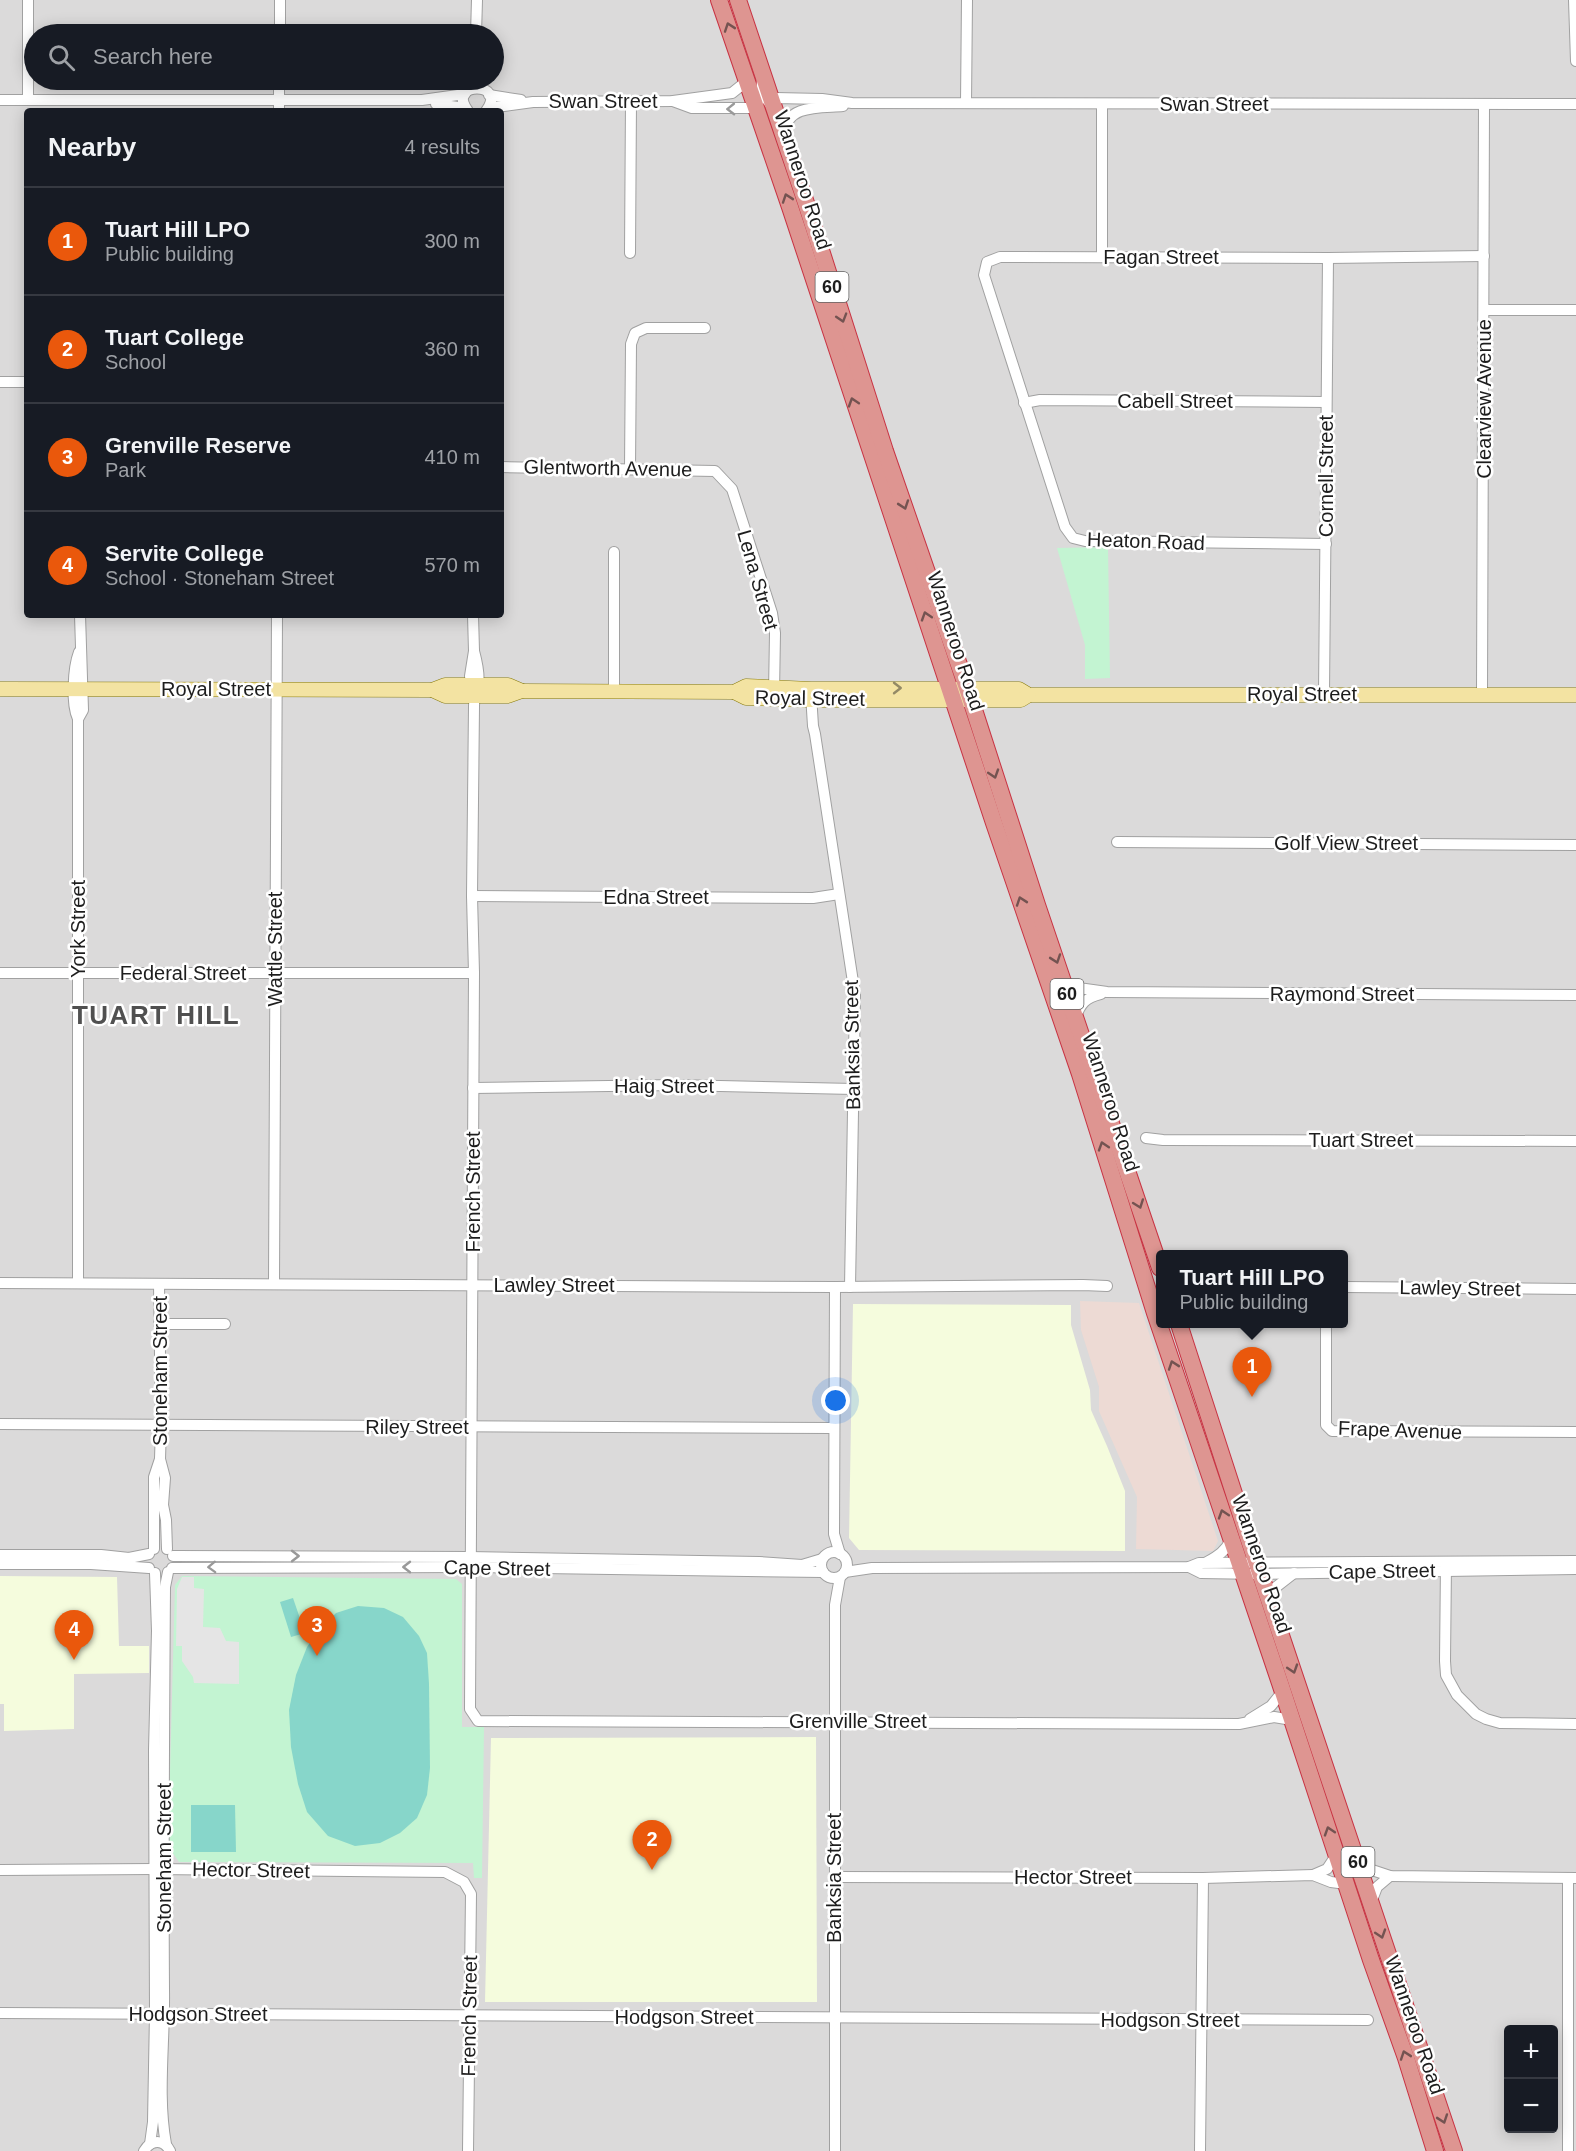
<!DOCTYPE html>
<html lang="en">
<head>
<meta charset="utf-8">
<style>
  :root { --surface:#171b24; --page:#242831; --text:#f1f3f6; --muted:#9ea1a6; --line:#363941; --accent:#ea580c }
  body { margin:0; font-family:Arial,sans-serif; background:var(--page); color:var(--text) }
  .controls { position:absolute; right:18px; bottom:18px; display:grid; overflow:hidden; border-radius:6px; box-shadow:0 3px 15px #0003 }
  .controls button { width:54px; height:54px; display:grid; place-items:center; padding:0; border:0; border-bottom:2px solid var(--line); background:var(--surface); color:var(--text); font:30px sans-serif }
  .you { position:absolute; left:836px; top:1401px; width:21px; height:21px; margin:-15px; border:4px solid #fff; border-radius:50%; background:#1a73e8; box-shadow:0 0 0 9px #1a73e833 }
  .badge { display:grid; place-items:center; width:39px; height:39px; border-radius:50%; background:var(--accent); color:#fff; font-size:20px; font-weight:700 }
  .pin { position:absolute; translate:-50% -50px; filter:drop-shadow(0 2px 3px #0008) }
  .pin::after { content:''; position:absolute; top:32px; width:21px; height:18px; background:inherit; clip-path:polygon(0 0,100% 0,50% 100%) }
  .popup { position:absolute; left:1156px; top:1250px; width:192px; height:78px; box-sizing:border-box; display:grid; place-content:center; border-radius:6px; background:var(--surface); filter:drop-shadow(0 2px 4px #0005); font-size:20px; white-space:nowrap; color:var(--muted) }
  .popup b { font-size:22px; color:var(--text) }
  .popup::after { content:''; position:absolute; left:50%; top:100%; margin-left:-12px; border:12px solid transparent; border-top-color:var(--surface) }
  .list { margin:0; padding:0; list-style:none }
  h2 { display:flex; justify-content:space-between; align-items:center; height:78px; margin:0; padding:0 24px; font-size:26px }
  h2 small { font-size:20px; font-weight:400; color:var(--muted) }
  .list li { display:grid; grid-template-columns:39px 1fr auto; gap:18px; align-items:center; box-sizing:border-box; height:108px; padding:0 24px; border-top:2px solid var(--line) }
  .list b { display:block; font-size:22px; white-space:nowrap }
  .list p { margin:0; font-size:20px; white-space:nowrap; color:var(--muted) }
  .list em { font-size:20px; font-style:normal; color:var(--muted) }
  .icon { flex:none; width:33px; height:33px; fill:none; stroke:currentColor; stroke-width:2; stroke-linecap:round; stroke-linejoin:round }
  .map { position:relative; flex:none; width:1576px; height:2151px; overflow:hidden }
  .search { position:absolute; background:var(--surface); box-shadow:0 3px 15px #0003; left:24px; top:24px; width:480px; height:66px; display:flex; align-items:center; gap:15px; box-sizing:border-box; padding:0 21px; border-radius:33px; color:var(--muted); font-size:22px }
  .panel { position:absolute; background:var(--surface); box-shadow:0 3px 15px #0003; left:24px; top:108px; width:480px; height:510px; border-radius:6px }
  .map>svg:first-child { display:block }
  .residential { fill:#dbdada; fill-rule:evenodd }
  .commercial { fill:#eddad4 }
  .education { fill:#f5fcdd }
  .park { fill:#c3f4d2 }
  .pitch { fill:#87d6ca }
  .parking { fill:#e5e5e5 }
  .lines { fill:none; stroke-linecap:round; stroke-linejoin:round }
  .minor-casing { stroke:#a1a1a1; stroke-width:12 }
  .major-casing { stroke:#897c0d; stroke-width:15 }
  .highway-casing { stroke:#c83343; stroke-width:18 }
  .minor { stroke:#fff; stroke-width:10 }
  .major { stroke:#f3e3a2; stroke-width:14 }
  .highway { stroke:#de9591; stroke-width:16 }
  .oneway { stroke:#745351 }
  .oneway2 { stroke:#999 }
  .oneway3 { stroke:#938a66 }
  .labels { text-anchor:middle; stroke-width:5; stroke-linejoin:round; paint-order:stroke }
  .shield { fill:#fff; stroke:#616161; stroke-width:1.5 }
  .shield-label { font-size:18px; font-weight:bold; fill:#1d1d1d }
  .street-label { font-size:20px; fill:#1d1d1d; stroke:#fff }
  .district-label { font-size:26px; font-weight:bold; letter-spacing:1.5px; fill:#505050; stroke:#fff }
</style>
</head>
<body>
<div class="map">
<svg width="1576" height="2151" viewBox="0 0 1576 2151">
  <rect width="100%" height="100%" fill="#edece3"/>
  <path class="residential" d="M0 0H1576V2151H0ZM34 34H494V80H34ZM27 111H501V615H27ZM1160 1254H1344V1324H1160ZM1508 2030H1554V2128H1508Z"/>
  <polygon class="commercial" points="1080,1301 1139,1303 1218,1541 1213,1551 1136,1549 1137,1497 1099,1411 1099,1387 1081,1330"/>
  <g class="education">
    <polygon points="853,1304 1071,1305 1071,1325 1090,1390 1091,1410 1107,1446 1125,1491 1125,1551 859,1550 849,1538"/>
    <polygon points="0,1576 117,1577 119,1646 149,1646 149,1673 74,1674 74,1729 4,1731 4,1704 0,1704"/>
    <polygon points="816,1737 817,2002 485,2002 491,1738"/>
  </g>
  <g class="park">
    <polygon points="1108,547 1110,678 1085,679 1085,645 1057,548"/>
    <polygon points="182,1576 456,1579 462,1584 462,1727 484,1727 482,1878 474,1878 473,1863 179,1862 168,1846 175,1585"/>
  </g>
  <g class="pitch">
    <polygon points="293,1598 305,1633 291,1637 280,1602"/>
    <polygon points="358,1606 384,1608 403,1617 419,1636 427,1653 429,1684 430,1768 427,1795 417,1818 400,1833 380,1843 355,1846 328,1836 307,1812 298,1784 291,1747 289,1710 296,1675 307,1647 318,1632 336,1613"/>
    <polygon points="191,1805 235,1805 236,1852 191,1852"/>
  </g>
  <polygon class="parking" points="182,1577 194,1577 194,1588 204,1589 203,1627 220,1628 226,1641 239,1642 239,1684 194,1683 193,1677 182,1661 182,1646 176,1646 177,1589"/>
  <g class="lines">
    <defs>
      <g id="minor">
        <polyline points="1574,0 1576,61"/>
        <polyline points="280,34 280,0"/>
        <polyline points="476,34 477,0"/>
        <polyline points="489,95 521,100"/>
        <polyline points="0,100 422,100 465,94"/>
        <polyline points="28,100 28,0"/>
        <path d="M673 101 692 108H751C763 105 761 90 762 79"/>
        <polyline points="769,103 771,99 776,98 822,99 852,103 1576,104"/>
        <polyline points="966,103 967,0"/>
        <polyline points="436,104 465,108"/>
        <polyline points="489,108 533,102 673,101 732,93 747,81"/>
        <polyline points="279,111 279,80"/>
        <path d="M468 111C445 81 509 81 486 111"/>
        <path d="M784 134C786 104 820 108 843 106"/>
        <polyline points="630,253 631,101"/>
        <polyline points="1102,257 1102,104"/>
        <polyline points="1484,310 1576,310"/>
        <polyline points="0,382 27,382"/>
        <polyline points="1024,403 1040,400 1326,402"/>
        <polyline points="501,467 715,471 732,489 772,613 775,633 774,693"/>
        <polyline points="630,468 631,344 635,333 646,328 705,328"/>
        <polyline points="1326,544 1085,541 1073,538 1065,527 984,275 987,262 1000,257 1328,258 1484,256"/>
        <path d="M474 651C477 662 480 675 478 686 476 693 474 698 474 706L472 896 474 973 470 1709 478 1721 1239 1724 1274 1717 1292 1720"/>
        <polyline points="472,690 470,676 474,651 473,615"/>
        <polyline points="614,691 614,552"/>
        <polyline points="811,694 813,726 815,734 855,995 850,1287"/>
        <polyline points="1324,694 1328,258"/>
        <polyline points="1482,694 1484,104"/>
        <path d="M78 719C71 704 73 668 79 652"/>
        <polyline points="1117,842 1576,845"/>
        <polyline points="472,896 813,898 839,894"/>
        <polyline points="0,973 474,973"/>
        <polyline points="1064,986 1107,992 1576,995"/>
        <path d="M1075 1018C1081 1003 1085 998 1101 994"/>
        <polyline points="473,1088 676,1085 854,1089"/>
        <polyline points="1146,1138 1163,1140 1576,1141"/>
        <polyline points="0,1283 835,1287 1083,1285 1107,1286"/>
        <polyline points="78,1283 78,719 83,710 80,615"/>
        <polyline points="274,1283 277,615"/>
        <polyline points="835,1287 834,1534 840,1554"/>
        <polyline points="1344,1287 1576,1289"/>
        <polyline points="159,1324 225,1324"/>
        <polyline points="1326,1324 1326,1425 1332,1431 1576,1432"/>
        <polyline points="0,1424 834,1428"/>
        <polyline points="160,1459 165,1478 163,1505 166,1520 167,1549"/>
        <polyline points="154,1549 154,1477 160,1459 161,1426 159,1284"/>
        <circle cx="834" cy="1565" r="13"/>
        <polyline points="0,1555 101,1555 129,1558 149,1554"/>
        <polyline points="173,1556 469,1557 759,1562 802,1565 822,1559"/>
        <path d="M1207 1562C1218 1556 1226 1551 1231 1539"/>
        <polyline points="1446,1563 1445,1661 1446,1675 1457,1695 1476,1714 1486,1719 1500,1723 1576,1724"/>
        <polyline points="0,1564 91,1564 149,1568"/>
        <polyline points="1189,1567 1201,1573 1261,1574 1576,1569"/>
        <polyline points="172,1568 469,1567 823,1572"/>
        <polyline points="845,1572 872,1568 1189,1567 1199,1563 1576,1561"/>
        <polyline points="1271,1602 1276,1587 1294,1573"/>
        <polyline points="1250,1719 1271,1706 1283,1691"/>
        <polyline points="1360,1866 1390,1876 1576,1878"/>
        <polyline points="0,1870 154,1869 445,1872 464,1882 471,1894 468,2151"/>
        <polyline points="1313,1875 1327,1869 1337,1854"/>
        <polyline points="834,1877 1203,1878 1313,1875 1331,1882 1346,1884"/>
        <polyline points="1568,1878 1568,2151"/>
        <polyline points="1371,1903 1377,1887 1390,1876"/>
        <polyline points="0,2013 1368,2020"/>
        <polyline points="150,2144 153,2122 155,2013 154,1750 157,1631 155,1573"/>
        <path d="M166 2144C157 2095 165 2041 164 1990 163 1856 164 1721 165 1587L168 1572"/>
        <path d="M144 2151C151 2139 164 2139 170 2151"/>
        <polyline points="835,2151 835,1605 840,1577"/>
        <polyline points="1200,2151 1203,1878"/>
      </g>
      <g id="major">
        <polyline points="0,689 432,690 445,685 508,685 522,691"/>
        <polyline points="432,690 445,696 508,696 522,691 734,692 746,686 811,689 1019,689 1029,695 1576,695"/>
        <polyline points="734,692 746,698 811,700 1021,700 1029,695"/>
      </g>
      <g id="highway">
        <polyline points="719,0 790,207 994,823 1080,1074 1155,1313 1280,1683 1371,1960 1406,2058 1435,2151"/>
        <polyline points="738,0 806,203 885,451 967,688 1037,905 1160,1268"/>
        <polyline points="1179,1324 1250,1543 1454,2151"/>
      </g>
    </defs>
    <use href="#minor" class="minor-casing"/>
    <use href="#major" class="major-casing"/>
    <use href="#highway" class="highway-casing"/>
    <use href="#minor" class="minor"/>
    <use href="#major" class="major"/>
    <use href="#highway" class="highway"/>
  </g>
  <defs><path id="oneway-chevron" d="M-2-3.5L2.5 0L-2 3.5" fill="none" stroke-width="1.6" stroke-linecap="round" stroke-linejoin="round" transform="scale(1.5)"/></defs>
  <g class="oneway">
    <use href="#oneway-chevron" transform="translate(729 27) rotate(-109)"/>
    <use href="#oneway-chevron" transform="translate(787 198) rotate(-109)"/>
    <use href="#oneway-chevron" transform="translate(842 318) rotate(73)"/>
    <use href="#oneway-chevron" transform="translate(853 402) rotate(-108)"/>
    <use href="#oneway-chevron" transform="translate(904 505) rotate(71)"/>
    <use href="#oneway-chevron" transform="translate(926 616) rotate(-108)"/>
    <use href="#oneway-chevron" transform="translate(994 774) rotate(72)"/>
    <use href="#oneway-chevron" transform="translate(1021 901) rotate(-109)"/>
    <use href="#oneway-chevron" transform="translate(1056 959) rotate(71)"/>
    <use href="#oneway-chevron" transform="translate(1103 1146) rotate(-108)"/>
    <use href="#oneway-chevron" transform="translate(1139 1204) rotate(70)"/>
    <use href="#oneway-chevron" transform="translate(1173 1365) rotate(-109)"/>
    <use href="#oneway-chevron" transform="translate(1223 1514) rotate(-108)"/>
    <use href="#oneway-chevron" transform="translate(1293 1669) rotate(72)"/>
    <use href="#oneway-chevron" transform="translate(1329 1831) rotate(-108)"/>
    <use href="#oneway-chevron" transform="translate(1381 1934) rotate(72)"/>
    <use href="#oneway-chevron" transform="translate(1405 2055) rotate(-109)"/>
    <use href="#oneway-chevron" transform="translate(1443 2119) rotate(71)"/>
  </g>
  <g class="oneway2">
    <use href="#oneway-chevron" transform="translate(731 109) rotate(179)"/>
    <use href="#oneway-chevron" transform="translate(295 1556)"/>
    <use href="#oneway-chevron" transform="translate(212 1567) rotate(178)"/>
    <use href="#oneway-chevron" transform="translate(407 1567) rotate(-180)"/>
  </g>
  <use class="oneway3" href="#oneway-chevron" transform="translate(897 688)"/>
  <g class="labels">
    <g class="shield">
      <rect x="815.5" y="272" width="33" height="30" rx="4.5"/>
      <rect x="1050.5" y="979" width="33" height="30" rx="4.5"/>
      <rect x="1341.5" y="1847" width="33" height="30" rx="4.5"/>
    </g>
    <g class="shield-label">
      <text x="832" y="293">60</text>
      <text x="1067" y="1000">60</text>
      <text x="1358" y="1868">60</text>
    </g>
    <g class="street-label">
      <text x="603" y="108">Swan Street</text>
      <text x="1214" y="111">Swan Street</text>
      <text transform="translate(803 180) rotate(72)" y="7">Wanneroo Road</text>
      <text x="1161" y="264">Fagan Street</text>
      <text transform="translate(1484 399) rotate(-90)" y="7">Clearview Avenue</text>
      <text x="1175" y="408">Cabell Street</text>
      <text transform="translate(608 468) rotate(1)" y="7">Glentworth Avenue</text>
      <text transform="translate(1326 476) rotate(-90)" y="7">Cornell Street</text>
      <text transform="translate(1146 541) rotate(2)" y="7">Heaton Road</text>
      <text transform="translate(758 580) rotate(74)" y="7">Lena Street</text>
      <text transform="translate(956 641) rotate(72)" y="7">Wanneroo Road</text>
      <text x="216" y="696">Royal Street</text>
      <text x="1302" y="701">Royal Street</text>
      <text transform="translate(810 698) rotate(1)" y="7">Royal Street</text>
      <text x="1346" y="850">Golf View Street</text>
      <text x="656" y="904">Edna Street</text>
      <text transform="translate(78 929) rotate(-90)" y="7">York Street</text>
      <text transform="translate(275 949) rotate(-90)" y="7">Wattle Street</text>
      <text x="183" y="980">Federal Street</text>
      <text x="1342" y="1001">Raymond Street</text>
      <text transform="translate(852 1045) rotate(-91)" y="7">Banksia Street</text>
      <text x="664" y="1093">Haig Street</text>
      <text transform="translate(1111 1102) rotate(72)" y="7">Wanneroo Road</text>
      <text x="1361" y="1147">Tuart Street</text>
      <text transform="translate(473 1192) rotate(-90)" y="7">French Street</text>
      <text x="554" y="1292">Lawley Street</text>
      <text transform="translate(1460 1288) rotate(1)" y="7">Lawley Street</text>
      <text transform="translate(160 1371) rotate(-90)" y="7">Stoneham Street</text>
      <text x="417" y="1434">Riley Street</text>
      <text transform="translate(1400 1430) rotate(2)" y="7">Frape Avenue</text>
      <text transform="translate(1262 1564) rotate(71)" y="7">Wanneroo Road</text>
      <text transform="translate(497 1568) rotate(1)" y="7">Cape Street</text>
      <text transform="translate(1382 1571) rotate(-1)" y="7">Cape Street</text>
      <text x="858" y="1728">Grenville Street</text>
      <text transform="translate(164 1858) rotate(-90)" y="7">Stoneham Street</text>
      <text transform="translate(251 1870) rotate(1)" y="7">Hector Street</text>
      <text x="1073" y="1884">Hector Street</text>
      <text transform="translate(834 1878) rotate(-90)" y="7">Banksia Street</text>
      <text x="198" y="2021">Hodgson Street</text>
      <text transform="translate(469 2016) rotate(-89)" y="7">French Street</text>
      <text x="684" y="2024">Hodgson Street</text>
      <text x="1170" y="2027">Hodgson Street</text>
      <text transform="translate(1415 2025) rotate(71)" y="7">Wanneroo Road</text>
    </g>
    <g class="district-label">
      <text x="156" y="1024">TUART HILL</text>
    </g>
  </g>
</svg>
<div class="controls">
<button>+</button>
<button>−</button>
</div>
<div class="you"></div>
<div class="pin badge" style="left:1252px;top:1397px">1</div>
<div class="popup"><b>Tuart Hill LPO</b>Public building</div>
<div class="pin badge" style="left:652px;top:1870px">2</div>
<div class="pin badge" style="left:317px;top:1656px">3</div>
<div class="pin badge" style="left:74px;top:1660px">4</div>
<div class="search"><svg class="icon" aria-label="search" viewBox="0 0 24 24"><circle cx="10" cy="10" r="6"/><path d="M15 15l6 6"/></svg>Search here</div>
<section class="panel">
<h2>Nearby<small>4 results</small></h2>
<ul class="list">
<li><span class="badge">1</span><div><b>Tuart Hill LPO</b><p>Public building</p></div><em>300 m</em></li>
<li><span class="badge">2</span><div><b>Tuart College</b><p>School</p></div><em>360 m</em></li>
<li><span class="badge">3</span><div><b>Grenville Reserve</b><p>Park</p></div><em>410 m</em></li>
<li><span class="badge">4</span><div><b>Servite College</b><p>School · Stoneham Street</p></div><em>570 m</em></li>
</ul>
</section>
</div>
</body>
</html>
